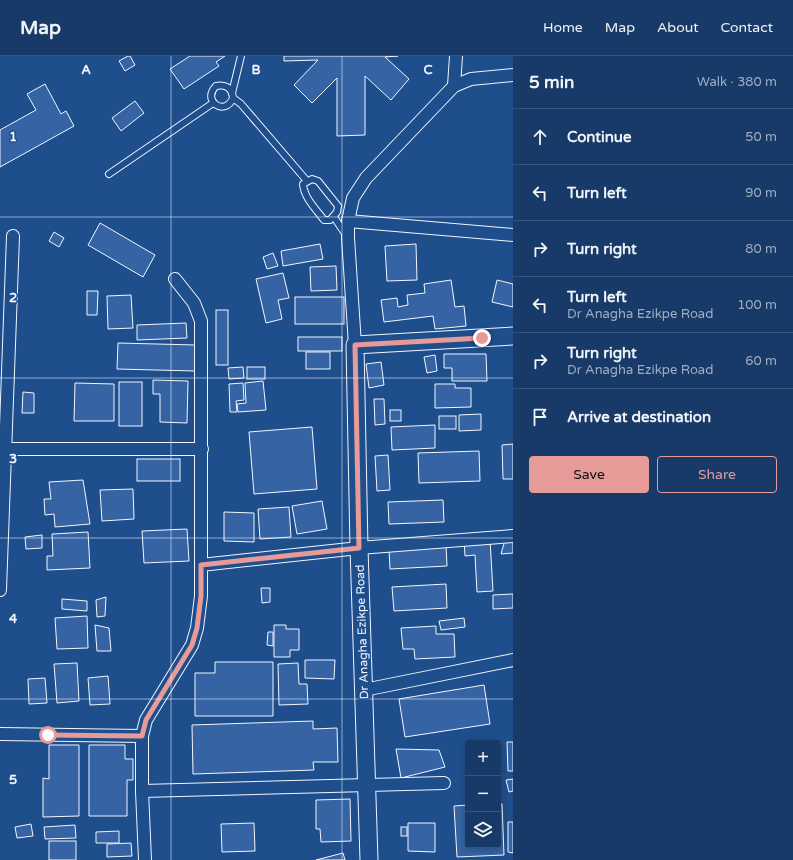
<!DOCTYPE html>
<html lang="en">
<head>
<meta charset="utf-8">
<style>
  :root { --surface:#173a69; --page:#20416f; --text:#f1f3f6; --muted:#9eadc0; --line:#36547d; --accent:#e69b98 }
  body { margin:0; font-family:"Varela Round",sans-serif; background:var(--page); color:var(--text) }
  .controls { position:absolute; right:12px; bottom:12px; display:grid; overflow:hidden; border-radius:4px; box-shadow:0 2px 6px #0003 }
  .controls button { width:36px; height:36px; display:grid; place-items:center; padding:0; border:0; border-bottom:1px solid var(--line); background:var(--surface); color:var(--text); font:20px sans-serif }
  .stop { position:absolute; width:12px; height:12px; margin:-9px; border:3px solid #e69b98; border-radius:50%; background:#fff }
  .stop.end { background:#e69b98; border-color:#fff; box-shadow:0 1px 4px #0008 }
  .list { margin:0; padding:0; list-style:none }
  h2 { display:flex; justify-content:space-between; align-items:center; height:52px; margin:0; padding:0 16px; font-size:17px }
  h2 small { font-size:13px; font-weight:400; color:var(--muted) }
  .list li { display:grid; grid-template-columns:26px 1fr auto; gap:12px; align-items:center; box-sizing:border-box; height:56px; padding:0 16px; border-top:1px solid var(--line) }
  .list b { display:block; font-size:15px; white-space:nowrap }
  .list p { margin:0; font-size:13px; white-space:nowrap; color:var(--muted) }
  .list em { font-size:13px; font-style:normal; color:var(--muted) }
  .actions { display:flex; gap:8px; padding:12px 16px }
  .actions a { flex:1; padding:9px 0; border:1px solid var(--accent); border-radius:4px; text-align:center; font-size:14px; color:var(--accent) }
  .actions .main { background:var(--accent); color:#111 }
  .icon { flex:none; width:22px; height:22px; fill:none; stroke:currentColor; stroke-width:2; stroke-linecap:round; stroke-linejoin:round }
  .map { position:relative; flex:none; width:513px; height:804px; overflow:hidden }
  header { display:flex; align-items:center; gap:24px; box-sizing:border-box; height:56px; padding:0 20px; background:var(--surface); border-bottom:1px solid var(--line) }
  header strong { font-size:19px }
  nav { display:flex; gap:22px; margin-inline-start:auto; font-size:14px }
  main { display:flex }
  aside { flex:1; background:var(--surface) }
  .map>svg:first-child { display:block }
  .building { fill:#3563a3; stroke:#f2f6ff }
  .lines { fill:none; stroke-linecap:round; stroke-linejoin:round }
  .lane-casing { stroke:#f2f6ff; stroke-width:8 }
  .street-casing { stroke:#f2f6ff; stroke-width:14 }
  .secondary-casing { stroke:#f2f6ff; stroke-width:19 }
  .lane { stroke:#1f4e8c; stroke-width:6 }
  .street { stroke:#1f4e8c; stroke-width:12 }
  .secondary { stroke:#1f4e8c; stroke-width:17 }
  .route { stroke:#e69b98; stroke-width:5 }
  .grid { fill:none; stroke:#f2f6ff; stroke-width:1; stroke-opacity:0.55 }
  .labels { text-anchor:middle; stroke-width:3; stroke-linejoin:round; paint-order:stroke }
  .street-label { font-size:12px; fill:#f2f6ff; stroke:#1f4e8c }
  .grid-label { font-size:13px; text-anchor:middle; font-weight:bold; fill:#f2f6ff; stroke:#1f4e8c; stroke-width:3; stroke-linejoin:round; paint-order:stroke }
</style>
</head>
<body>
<header>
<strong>Map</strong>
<nav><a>Home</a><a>Map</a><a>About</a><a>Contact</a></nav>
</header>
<main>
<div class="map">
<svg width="513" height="804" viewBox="0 0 513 804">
  <rect width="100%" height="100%" fill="#1f4e8c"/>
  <g class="building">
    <polygon points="128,0 130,0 135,9 125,15 119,5"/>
    <polygon points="190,0 225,0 216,6 219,10 184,33 170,13"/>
    <polygon points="284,0 398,0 385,1 409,23 391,44 365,20 365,79 337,80 337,22 312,47 294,29 318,4 284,5"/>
    <polygon points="45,28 61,58 66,55 74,70 0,111 0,74 36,54 27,38"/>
    <polygon points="135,45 144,57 121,75 112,62"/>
    <polygon points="100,167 155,199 143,221 88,189"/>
    <polygon points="54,176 64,182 59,191 49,185"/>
    <polygon points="320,188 323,203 283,210 281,195"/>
    <polygon points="416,188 417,224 387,225 385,190"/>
    <polygon points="273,197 278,210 267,213 263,201"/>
    <polygon points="336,210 337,234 311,235 310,211"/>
    <polygon points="283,217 289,242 278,244 282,263 266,267 256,223"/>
    <polygon points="451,224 455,251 464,250 466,270 435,273 433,260 384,266 381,244 397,242 398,251 408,249 407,239 425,237 424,228"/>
    <polygon points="497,224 513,228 513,251 492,246"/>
    <polygon points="87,235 98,235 97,259 87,259"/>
    <polygon points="131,239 133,272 108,273 107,240"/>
    <rect x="295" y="241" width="49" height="27"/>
    <rect x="216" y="254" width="12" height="55"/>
    <polygon points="186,267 187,282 137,284 137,269"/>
    <rect x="298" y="281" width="44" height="14"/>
    <polygon points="118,287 196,289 195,315 117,313"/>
    <rect x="306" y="296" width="24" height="17"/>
    <polygon points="444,298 486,298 487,325 452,325 452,312 444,312"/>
    <polygon points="435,299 437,315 427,317 424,301"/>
    <polygon points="381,306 384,329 369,332 366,308"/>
    <polygon points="243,311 244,322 229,323 228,312"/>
    <rect x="247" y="311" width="18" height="12"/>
    <polygon points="153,324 188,325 187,367 160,366 160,338 153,338"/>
    <polygon points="263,325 266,354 238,356 237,348 246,347 245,327"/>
    <rect x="119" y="326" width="23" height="44"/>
    <polygon points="75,327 114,328 114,365 74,365"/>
    <polygon points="243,327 244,344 236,345 237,356 230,356 229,328"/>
    <polygon points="435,328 455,328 455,332 471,332 471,351 435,352"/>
    <polygon points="23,336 34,337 34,357 22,357"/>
    <polygon points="374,343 384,343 385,368 375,369"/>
    <rect x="390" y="354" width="11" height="11"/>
    <polygon points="481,358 481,374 459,375 459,359"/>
    <rect x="439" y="360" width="17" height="13"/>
    <polygon points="435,369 435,392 392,394 391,371"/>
    <polygon points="312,371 317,433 254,438 249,376"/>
    <polygon points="513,388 513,423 503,423 502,389"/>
    <polygon points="479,395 480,425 419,427 418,397"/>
    <polygon points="388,399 390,434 377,435 375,400"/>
    <rect x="137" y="403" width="43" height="22"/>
    <polygon points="83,424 90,468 55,471 54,458 45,459 44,443 51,443 49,426"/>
    <polygon points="133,433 134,463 102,465 100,434"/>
    <polygon points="443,444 444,466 389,468 388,446"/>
    <polygon points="322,445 327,473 297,478 292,450"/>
    <polygon points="289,451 291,481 260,483 258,453"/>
    <polygon points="224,456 254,457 254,486 224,485"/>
    <polygon points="187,473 189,505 144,507 142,475"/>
    <polygon points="88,476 90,512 47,514 47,500 53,500 52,478"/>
    <polygon points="42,479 42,492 26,493 25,481"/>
    <polygon points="490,484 493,535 477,536 475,499 465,500 464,485"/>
    <polygon points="505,484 513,484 513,497 501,498"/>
    <polygon points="446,489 447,510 390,513 389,493"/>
    <polygon points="446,528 447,552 394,555 392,531"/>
    <polygon points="261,532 270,532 270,546 262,547"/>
    <polygon points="513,538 513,552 493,553 493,539"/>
    <polygon points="106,541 105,560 97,561 96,544"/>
    <polygon points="62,543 87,545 87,555 62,553"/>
    <polygon points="87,560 88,592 57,593 55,562"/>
    <polygon points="464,562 465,571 441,574 439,565"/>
    <polygon points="95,569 109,572 111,595 97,595"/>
    <polygon points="274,569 286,569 286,573 299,573 299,594 290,594 290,601 274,601"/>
    <polygon points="436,570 436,578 454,578 455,601 415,603 414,593 403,593 401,572"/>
    <polygon points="268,576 273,576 273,590 267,589"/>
    <polygon points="305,604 335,604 334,623 305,622"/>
    <polygon points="215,606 273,606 273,660 195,660 195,617 215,617"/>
    <polygon points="77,607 79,645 57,647 54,608"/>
    <polygon points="298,607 299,628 307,628 308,648 279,649 278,608"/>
    <polygon points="108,620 110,648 90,649 88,622"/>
    <polygon points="45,622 47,647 29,648 28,623"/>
    <polygon points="484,629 490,668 405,681 399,643"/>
    <polygon points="313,665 313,673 337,672 338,706 313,706 314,714 193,718 192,669"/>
    <polygon points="507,686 513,686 513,715 508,715"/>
    <polygon points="49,689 79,689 79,760 43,761 43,722 49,723"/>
    <polygon points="89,689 125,689 125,703 133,703 133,724 127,724 127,760 89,760"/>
    <polygon points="396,693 439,694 445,711 401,722"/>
    <polygon points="513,723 513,735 509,736 506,724"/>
    <polygon points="350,743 351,785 321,786 320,773 316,773 316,744"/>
    <polygon points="498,748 502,748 504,799 457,801 454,750 468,749 468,789 498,789"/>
    <polygon points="508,766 513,766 513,797 508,796"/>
    <polygon points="254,767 255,795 222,796 221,768"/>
    <polygon points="408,767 435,767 435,796 408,795"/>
    <polygon points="31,768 33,780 17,782 15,771"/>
    <polygon points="75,769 76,782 45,783 44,771"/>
    <rect x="401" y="771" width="6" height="9"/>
    <polygon points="119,775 119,787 96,787 96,776"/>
    <rect x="49" y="785" width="27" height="19"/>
    <polygon points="131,787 132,800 107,801 107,788"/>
    <polygon points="343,797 345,804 316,804"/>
  </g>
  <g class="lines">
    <defs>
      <g id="lane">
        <polyline points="232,37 241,0"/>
        <path d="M233 42C225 61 201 45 216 30 226 28 232 32 233 42L241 48 307 125"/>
        <polyline points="109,118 213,47"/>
        <path d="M312 123 318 125 338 150 337 156 330 164H324C316 153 304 142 303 128Z"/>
        <polyline points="334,161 346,179"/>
      </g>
      <g id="street">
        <polyline points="454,30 456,0"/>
        <polyline points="348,165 513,179"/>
        <polyline points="355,289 348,182 348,165 353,142 366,122 454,30 471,23 513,19"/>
        <polyline points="6,393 202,393"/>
        <polyline points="201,509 359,492 513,480"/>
        <polyline points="0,534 13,180"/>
        <polyline points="364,634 513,604"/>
        <polyline points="0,678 142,680"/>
        <polyline points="142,735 444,727"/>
        <polyline points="145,804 142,735 142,680 146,664 192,589 197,572 201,540 201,265 194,247 175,223"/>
      </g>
      <polyline id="secondary" points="369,804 359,492 355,289 513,280"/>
    </defs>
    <use href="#lane" class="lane-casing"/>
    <use href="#street" class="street-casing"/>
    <use href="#secondary" class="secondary-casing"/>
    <use href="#lane" class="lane"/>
    <use href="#street" class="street"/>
    <use href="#secondary" class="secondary"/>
  </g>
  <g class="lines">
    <polyline class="route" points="48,679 142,680 146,664 192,589 197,572 201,540 201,509 359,492 355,289 482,282"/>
  </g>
  <path class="grid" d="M171 0V804M342 0V804M0 161H513M0 322H513M0 482H513M0 643H513"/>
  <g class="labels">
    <g class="street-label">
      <text transform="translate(362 576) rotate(-92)" y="4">Dr Anagha Ezikpe Road</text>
    </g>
  </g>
  <g class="grid-label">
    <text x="86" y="18">A</text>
    <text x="256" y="18">B</text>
    <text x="428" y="18">C</text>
    <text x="13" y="85">1</text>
    <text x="13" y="246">2</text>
    <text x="13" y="407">3</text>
    <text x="13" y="567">4</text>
    <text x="13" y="728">5</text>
  </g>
</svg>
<div class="controls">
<button>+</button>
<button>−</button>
<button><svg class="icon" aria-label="layers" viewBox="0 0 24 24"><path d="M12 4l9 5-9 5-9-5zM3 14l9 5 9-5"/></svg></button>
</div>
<div class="stop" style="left:48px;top:679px"></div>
<div class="stop end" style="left:482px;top:282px"></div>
</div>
<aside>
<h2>5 min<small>Walk · 380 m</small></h2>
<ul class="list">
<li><svg class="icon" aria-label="ahead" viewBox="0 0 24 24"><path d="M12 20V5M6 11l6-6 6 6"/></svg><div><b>Continue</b></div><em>50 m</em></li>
<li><svg class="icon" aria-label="left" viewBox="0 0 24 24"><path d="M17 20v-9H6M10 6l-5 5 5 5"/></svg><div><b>Turn left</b></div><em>90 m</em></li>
<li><svg class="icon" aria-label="right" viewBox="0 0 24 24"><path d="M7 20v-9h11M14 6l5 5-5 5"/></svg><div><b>Turn right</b></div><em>80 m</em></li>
<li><svg class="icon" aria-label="left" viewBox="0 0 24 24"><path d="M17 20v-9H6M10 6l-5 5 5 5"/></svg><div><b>Turn left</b><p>Dr Anagha Ezikpe Road</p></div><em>100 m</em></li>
<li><svg class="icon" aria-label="right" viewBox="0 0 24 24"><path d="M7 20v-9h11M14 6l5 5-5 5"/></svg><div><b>Turn right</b><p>Dr Anagha Ezikpe Road</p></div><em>60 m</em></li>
<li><svg class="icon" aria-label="arrive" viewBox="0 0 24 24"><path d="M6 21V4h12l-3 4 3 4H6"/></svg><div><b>Arrive at destination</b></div></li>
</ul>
<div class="actions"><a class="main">Save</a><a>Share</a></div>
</aside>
</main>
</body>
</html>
